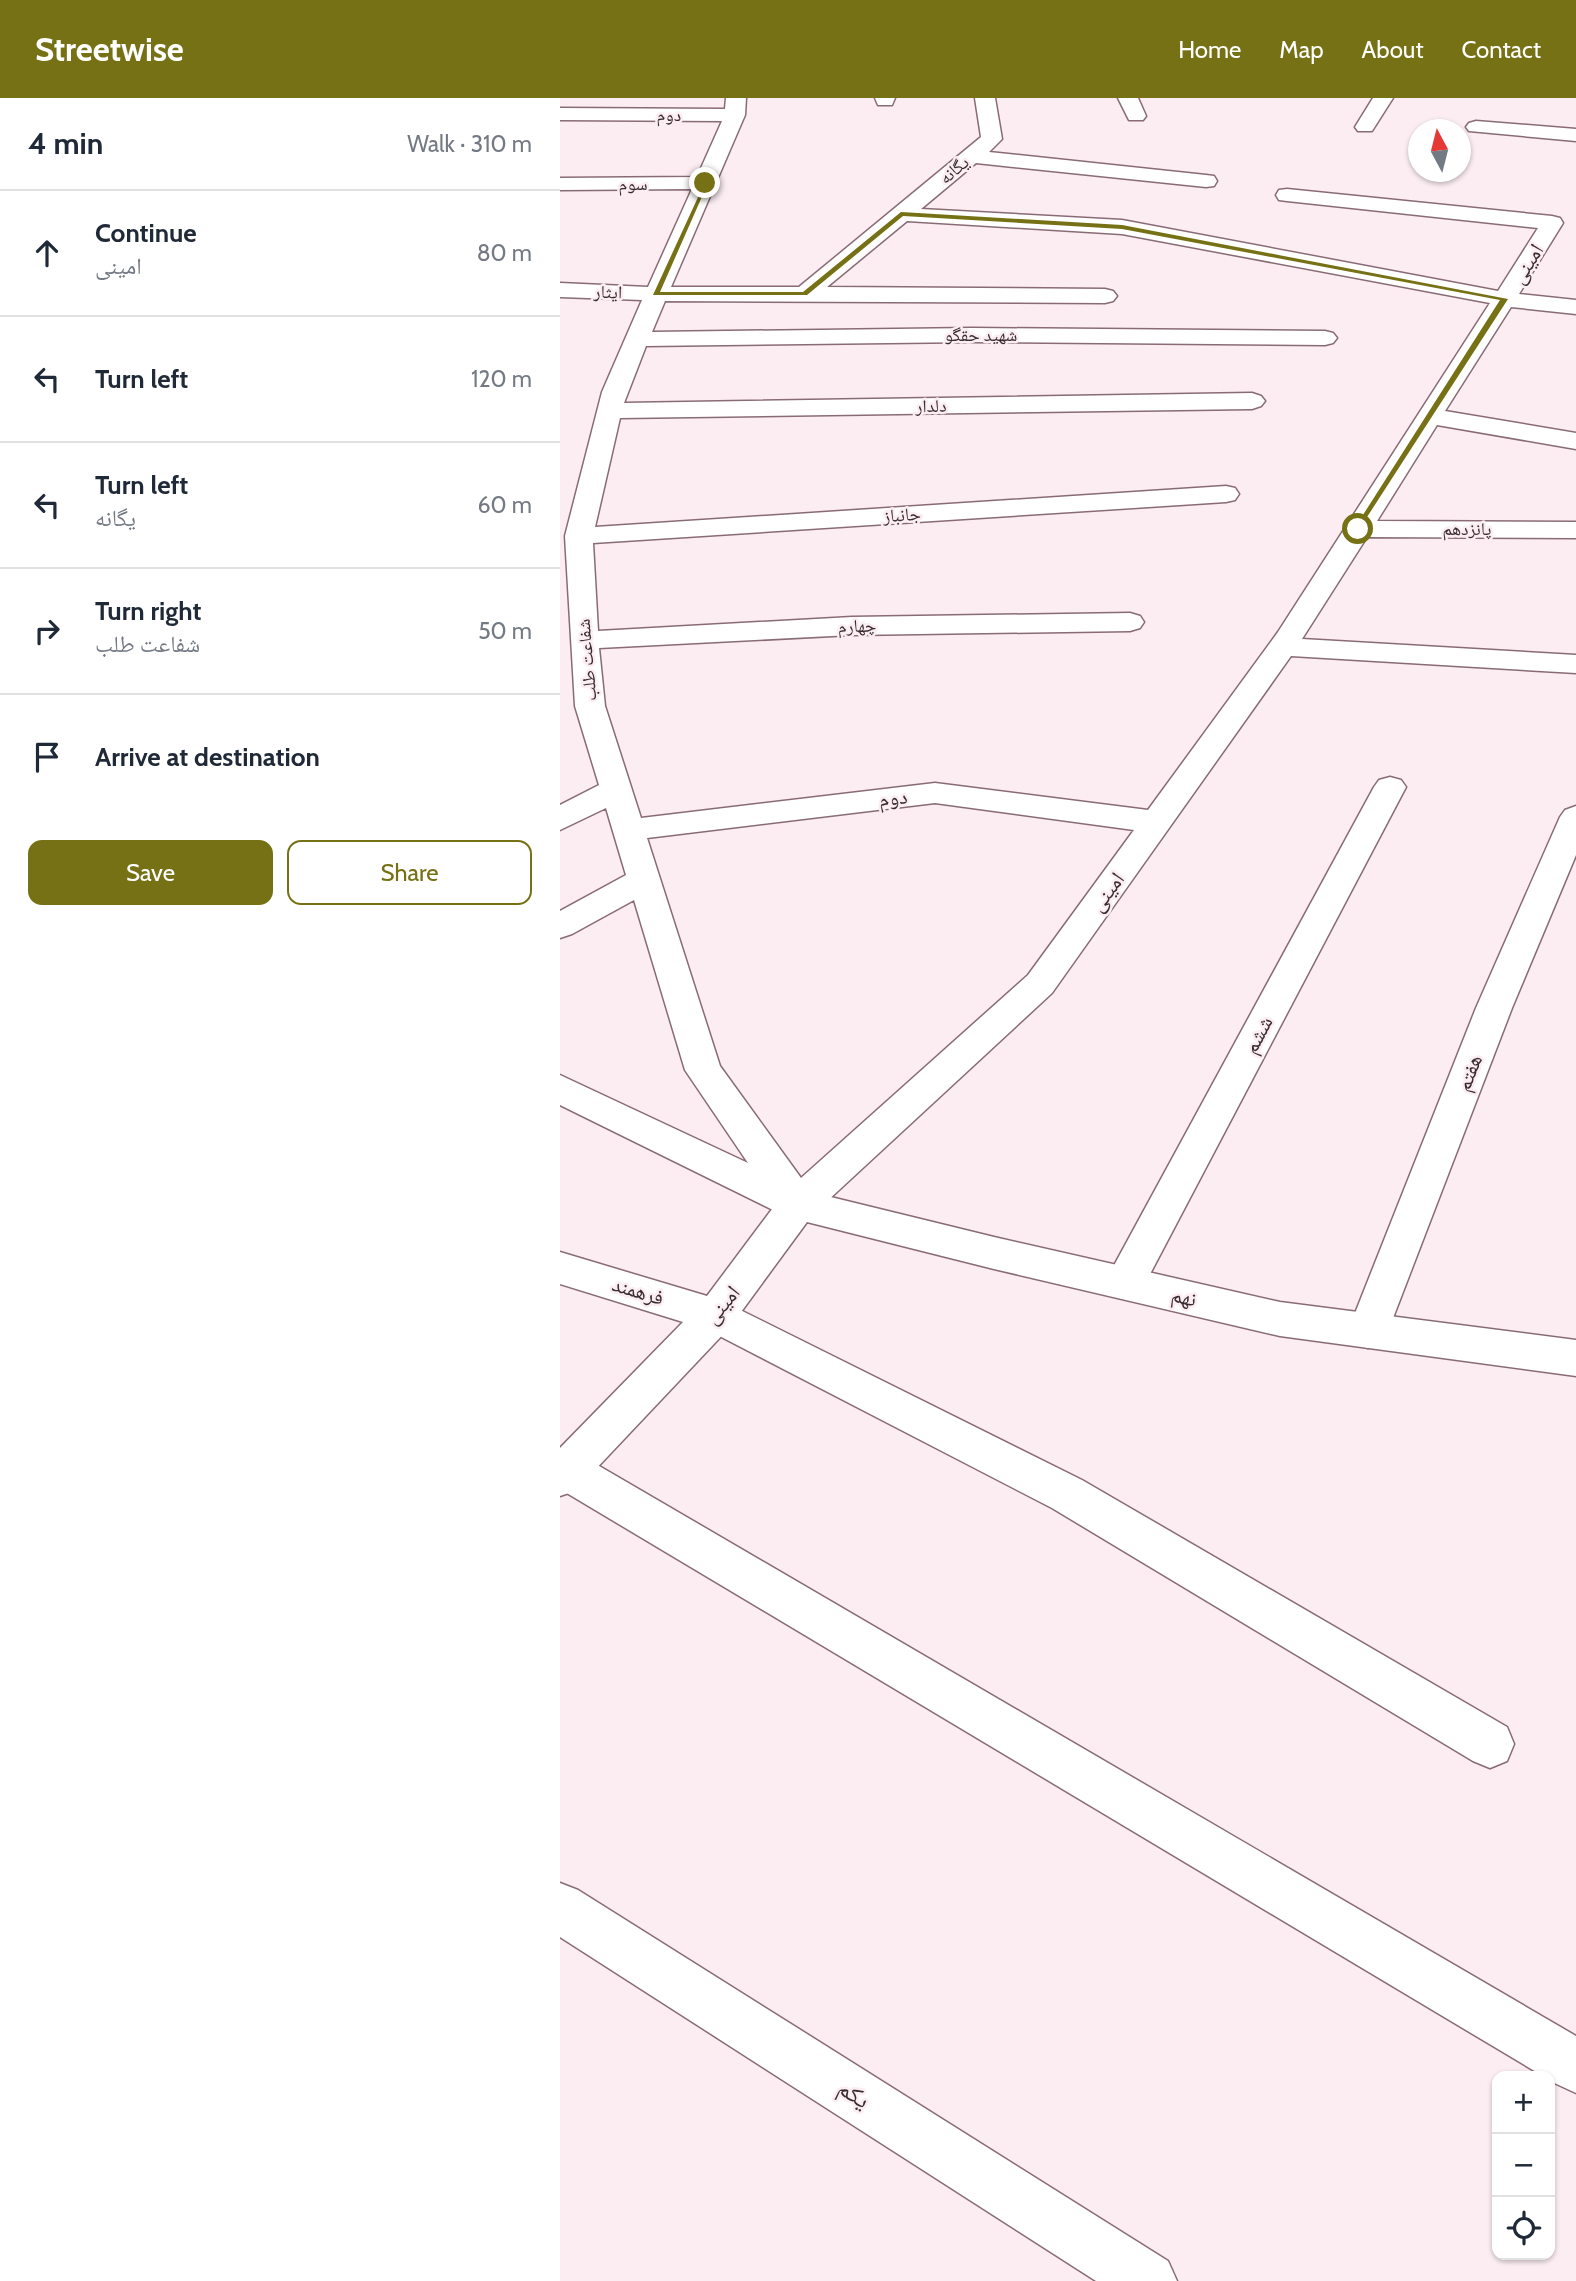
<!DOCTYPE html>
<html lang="en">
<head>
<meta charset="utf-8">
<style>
  :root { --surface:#fff; --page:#f2f2f3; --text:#1f2937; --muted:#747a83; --line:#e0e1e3; --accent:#757114 }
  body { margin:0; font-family:Cabin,"Noto Naskh Arabic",sans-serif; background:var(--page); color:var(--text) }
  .controls { position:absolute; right:21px; bottom:21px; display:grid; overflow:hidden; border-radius:14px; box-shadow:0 2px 5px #0004 }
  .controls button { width:63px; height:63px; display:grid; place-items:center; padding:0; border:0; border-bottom:2px solid var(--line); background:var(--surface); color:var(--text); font:35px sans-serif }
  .compass { position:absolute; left:848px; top:21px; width:63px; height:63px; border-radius:50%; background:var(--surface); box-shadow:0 2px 5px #0004; rotate:353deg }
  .stop { position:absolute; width:21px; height:21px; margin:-16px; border:5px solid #757114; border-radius:50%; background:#fff }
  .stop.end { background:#757114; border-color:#fff; box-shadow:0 2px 7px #0008 }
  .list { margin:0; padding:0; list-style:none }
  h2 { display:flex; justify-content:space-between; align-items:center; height:91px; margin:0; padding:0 28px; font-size:30px }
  h2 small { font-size:23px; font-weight:400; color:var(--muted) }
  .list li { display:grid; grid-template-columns:46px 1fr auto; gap:21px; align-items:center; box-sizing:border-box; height:126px; padding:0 28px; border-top:2px solid var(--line) }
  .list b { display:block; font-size:26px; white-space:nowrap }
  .list p { margin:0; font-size:23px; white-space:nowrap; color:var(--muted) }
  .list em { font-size:23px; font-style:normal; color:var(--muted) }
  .actions { display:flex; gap:14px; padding:21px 28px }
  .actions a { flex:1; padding:16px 0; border:2px solid var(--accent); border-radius:14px; text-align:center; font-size:24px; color:var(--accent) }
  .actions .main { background:var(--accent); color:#fff }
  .icon { flex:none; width:38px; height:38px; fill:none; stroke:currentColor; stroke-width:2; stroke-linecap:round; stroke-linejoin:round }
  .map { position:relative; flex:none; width:1016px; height:2183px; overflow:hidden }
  header { display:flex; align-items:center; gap:42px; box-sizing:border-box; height:98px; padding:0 35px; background:var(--accent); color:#fff }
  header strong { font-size:33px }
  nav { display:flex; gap:38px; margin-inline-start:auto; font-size:24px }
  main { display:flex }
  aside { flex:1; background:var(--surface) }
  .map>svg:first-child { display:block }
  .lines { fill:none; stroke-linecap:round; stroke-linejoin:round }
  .street-casing { stroke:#896b76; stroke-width:3 }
  .secondary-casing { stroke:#896b76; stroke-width:3 }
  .street { fill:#fff; fill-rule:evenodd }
  .secondary { fill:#fff; fill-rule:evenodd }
  .route { fill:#757114 }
  .labels { text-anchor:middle; stroke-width:5; stroke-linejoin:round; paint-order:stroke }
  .far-street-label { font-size:18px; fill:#382c30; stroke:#fbedf2 }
  .street-label { font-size:21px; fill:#382c30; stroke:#fbedf2 }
  .near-street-label { font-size:24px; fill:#382c30; stroke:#fbedf2 }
</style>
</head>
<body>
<header>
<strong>Streetwise</strong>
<nav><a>Home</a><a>Map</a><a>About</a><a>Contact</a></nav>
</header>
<main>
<aside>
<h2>4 min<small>Walk · 310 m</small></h2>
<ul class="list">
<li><svg class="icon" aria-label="ahead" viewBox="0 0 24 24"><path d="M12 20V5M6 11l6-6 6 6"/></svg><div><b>Continue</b><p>امینی</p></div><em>80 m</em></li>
<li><svg class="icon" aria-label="left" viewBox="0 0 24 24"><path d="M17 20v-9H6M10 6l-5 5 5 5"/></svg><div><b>Turn left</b></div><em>120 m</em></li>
<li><svg class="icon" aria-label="left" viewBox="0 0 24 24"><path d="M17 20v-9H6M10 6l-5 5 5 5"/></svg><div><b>Turn left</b><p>یگانه</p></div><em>60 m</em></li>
<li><svg class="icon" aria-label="right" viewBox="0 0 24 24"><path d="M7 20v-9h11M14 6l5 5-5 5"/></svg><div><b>Turn right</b><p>شفاعت طلب</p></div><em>50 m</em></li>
<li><svg class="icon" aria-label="arrive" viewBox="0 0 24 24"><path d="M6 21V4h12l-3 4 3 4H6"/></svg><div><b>Arrive at destination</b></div></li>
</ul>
<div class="actions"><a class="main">Save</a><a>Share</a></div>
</aside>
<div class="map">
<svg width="1016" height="2183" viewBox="0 0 1016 2183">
  <rect width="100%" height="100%" fill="#fbedf2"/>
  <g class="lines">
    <defs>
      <g id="street">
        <path d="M166 0H186L185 17 111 189H239L421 39 415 0H435L442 41 429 54 646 77 654 78 657 83 654 88 646 89 416 65 361 111 562 122 938 193 978 130 727 103 719 102 716 97 719 92 727 91 992 118 1000 120 1003 125 959 196 1016 202V216L951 209 885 313 1016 335V351L877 327 817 423 1016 424V440L807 439 742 541 1016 557V575L731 558 492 895 252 1117 238 1121 219 1115 0 1007V977L188 1065 125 972 74 802 12 836 0 840V813L66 777 46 710 0 732V707L39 687 15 608 5 438 42 294 82 202 0 199V185L88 189 132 91 0 92V80L137 79 162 23 0 22V10L165 11ZM347 123 562 136 930 205 718 534 588 712 375 685 81 720 45 608 39 550 292 537 570 533 580 530 584 524 580 518 570 515 292 519 38 533 33 445 666 404 675 402 679 396 675 390 666 388 35 429 60 320 692 311 701 308 705 303 701 298 692 295 64 305 86 248 413 244 765 247 773 245 777 240 773 235 765 233 413 230 92 234 105 203 545 205 553 203 557 198 553 193 545 191 267 189ZM375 705 574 732 468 877 241 1080 160 968 87 740Z"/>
        <polygon points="315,0 335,0 332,7 318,7"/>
        <polygon points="558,0 578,0 586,18 583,22 569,22"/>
        <polygon points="813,0 833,0 812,33 798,33 795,29"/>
        <polygon points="916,23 1016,31 1016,43 909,33 906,29 909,25"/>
        <polygon points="830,679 841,682 846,689 579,1197 565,1201 551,1197 545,1185 551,1173 814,689 819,682"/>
        <polygon points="1016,708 1016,757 952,910 828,1233 822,1245 808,1250 794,1245 788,1233 916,910 1000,719 1005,712"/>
        <polygon points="156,1200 522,1382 947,1629 954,1646 947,1663 930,1670 913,1663 492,1410 142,1229 136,1217 142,1205"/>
        <polygon points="7,1353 22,1358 1016,1938 1016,1995 990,1983 990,1978 983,1978 0,1391 0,1355"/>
        <polygon points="0,1785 18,1792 608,2163 617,2183 536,2183 0,1839"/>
      </g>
      <polygon id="secondary" points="238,1091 434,1139 720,1204 1016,1242 1016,1278 720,1238 434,1171 247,1124 170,1229 15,1393 0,1398 0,1350 123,1224 0,1186 0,1154 147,1198 224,1095"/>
    </defs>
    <use href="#street" class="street-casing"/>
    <use href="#secondary" class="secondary-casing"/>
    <use href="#street" class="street"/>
    <use href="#secondary" class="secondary"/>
  </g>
  <polygon class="route" points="145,84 148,85 100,194 243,194 341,114 562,127 948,201 798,433 794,431 940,202 562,131 343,118 247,197 93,197"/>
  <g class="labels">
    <g class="far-street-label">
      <text transform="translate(109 17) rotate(1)" y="6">دوم</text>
      <text transform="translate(394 72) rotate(-40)" y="6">یگانه</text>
      <text x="73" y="92">سوم</text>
      <text transform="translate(48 194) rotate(2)" y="6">ایثار</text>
      <text x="421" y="243">شهید حقگو</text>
      <text transform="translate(371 308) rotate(-1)" y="6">دلدار</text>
      <text transform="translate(342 417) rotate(-4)" y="6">جانباز</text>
      <text x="907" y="437">پانزدهم</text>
      <text transform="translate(297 528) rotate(-2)" y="6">چهارم</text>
      <text transform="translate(27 562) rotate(-95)" y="6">شفاعت طلب</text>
    </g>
    <g class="street-label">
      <text transform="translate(967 166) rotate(-58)" y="7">امینی</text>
      <text transform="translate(333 700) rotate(-7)" y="7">دوم</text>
      <text transform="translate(547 794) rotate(-54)" y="7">امینی</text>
      <text transform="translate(698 937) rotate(-62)" y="7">ششم</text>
      <text transform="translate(909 975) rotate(-69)" y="7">هفتم</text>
      <text transform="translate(78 1193) rotate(17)" y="7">فرهمند</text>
      <text transform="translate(624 1199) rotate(13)" y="7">نهم</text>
      <text transform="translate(162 1207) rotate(-51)" y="7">امینی</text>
    </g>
    <g class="near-street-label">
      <text transform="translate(294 1996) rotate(32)" y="8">یکم</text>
    </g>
  </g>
</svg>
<div class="controls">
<button>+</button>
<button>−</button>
<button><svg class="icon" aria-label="locate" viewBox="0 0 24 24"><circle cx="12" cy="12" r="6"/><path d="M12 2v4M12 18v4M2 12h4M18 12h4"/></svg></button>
</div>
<svg class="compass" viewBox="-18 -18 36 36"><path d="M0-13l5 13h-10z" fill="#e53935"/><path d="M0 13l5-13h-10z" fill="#747a83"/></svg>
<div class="stop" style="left:798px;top:431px"></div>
<div class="stop end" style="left:145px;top:85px"></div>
</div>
</main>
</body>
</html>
